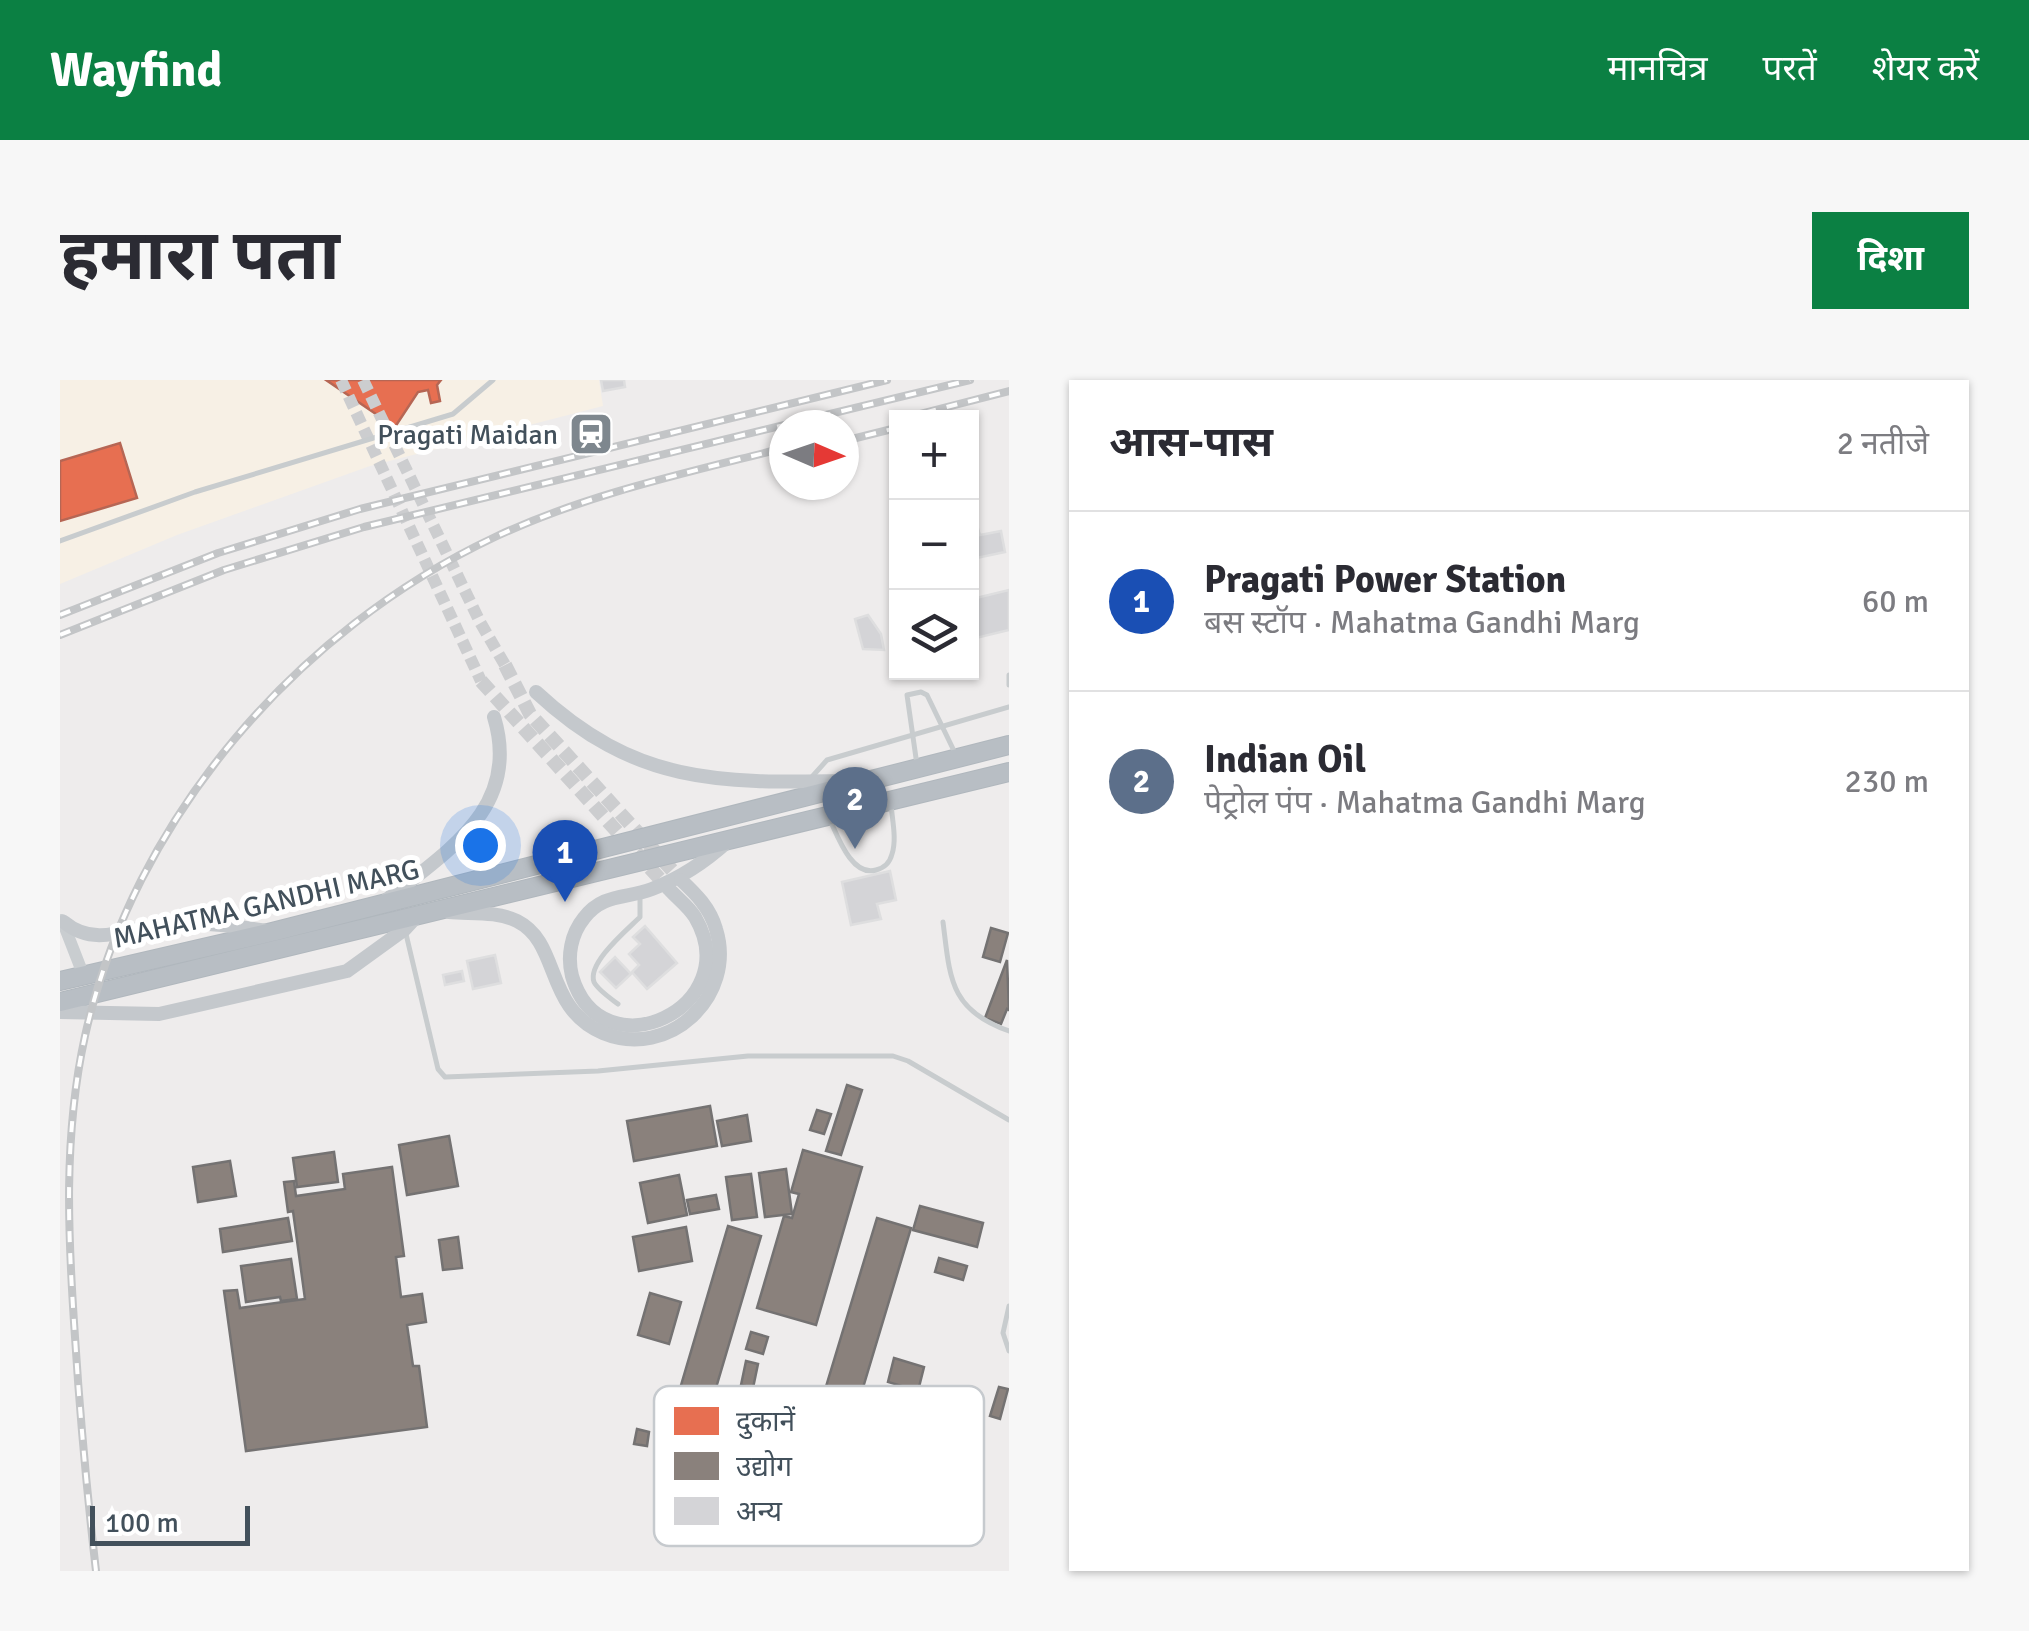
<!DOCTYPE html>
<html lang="hi">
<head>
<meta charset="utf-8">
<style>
  :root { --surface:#fff; --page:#f7f7f7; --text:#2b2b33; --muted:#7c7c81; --line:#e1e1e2; --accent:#0b8043 }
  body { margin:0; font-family:Signika,"Noto Sans Devanagari",sans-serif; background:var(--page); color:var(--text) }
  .controls { position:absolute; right:30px; top:30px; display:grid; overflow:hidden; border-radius:0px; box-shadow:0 2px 8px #0004 }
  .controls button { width:90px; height:90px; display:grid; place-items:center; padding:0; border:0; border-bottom:2px solid var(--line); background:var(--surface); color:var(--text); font:50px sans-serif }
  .compass { position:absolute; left:709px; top:30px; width:90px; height:90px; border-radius:50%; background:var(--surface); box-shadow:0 2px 8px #0004; rotate:92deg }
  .scale { position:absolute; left:30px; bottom:25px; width:160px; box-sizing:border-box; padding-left:10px; border:5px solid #42505b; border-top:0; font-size:28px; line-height:35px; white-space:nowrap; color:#42505b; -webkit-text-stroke:8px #fff; paint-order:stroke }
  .you { position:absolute; left:420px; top:465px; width:35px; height:35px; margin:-25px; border:8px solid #fff; border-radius:50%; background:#1a73e8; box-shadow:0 0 0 15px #1a73e833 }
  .badge { display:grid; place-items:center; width:65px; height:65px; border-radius:50%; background:var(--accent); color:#fff; font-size:32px; font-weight:700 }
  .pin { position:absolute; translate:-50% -82px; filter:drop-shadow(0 2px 5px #0008) }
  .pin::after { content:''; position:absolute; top:52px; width:35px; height:30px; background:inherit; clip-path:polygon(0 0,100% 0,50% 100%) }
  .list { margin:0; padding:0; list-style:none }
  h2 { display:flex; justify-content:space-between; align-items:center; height:130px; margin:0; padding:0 40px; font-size:42px }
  h2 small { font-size:32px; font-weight:400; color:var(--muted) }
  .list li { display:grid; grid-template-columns:65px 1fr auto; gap:30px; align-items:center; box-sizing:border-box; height:180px; padding:0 40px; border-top:2px solid var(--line) }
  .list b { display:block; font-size:38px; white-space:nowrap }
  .list p { margin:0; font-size:32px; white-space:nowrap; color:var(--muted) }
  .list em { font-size:32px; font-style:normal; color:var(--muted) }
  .icon { flex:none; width:55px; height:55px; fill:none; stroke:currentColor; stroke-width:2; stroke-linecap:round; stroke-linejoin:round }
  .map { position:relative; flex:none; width:949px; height:1191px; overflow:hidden; border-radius:0px }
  header { display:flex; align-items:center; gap:60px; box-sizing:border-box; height:140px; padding:0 50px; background:var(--accent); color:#fff }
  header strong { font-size:48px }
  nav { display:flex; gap:55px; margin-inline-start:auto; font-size:35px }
  .intro { display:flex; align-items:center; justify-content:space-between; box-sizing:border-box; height:240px; padding:0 60px }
  h1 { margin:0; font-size:70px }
  .button { padding:25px 45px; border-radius:0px; background:var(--accent); color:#fff; font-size:35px; font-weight:700 }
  main { display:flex; gap:60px; padding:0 60px }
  aside { flex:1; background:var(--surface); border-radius:0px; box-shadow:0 2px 8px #0004 }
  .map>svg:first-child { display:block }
  .commercial { fill:#f7f0e5 }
  .shops { fill:#e76f51; stroke:#b66654; stroke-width:2.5 }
  .industry { fill:#8a817c; stroke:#747272; stroke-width:2.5 }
  .building { fill:#d4d4d7; stroke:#dededf; stroke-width:2.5 }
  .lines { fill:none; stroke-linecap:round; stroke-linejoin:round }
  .secondary-tunnel { stroke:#cccdcf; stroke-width:12; stroke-dasharray:12 6; stroke-linecap:butt }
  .primary-tunnel { stroke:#cccdcf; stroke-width:14; stroke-dasharray:14 7; stroke-linecap:butt }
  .highway-casing { stroke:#b0b7bd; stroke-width:20 }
  .lane { stroke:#c8ccce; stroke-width:5 }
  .secondary { stroke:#c9cdd0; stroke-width:12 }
  .primary { stroke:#c4c8cc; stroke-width:14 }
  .highway { stroke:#b8bec4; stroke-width:18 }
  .rail-casing { stroke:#c3c5c7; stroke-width:8 }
  .rail { stroke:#fff; stroke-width:4; stroke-dasharray:11; stroke-linecap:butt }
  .labels { text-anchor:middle; stroke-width:10; stroke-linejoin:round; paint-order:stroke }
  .poi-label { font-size:28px; fill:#42505b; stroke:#fff; text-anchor:end }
  .street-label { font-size:28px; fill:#42505b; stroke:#fff }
  .key { fill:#fff; stroke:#c6cace; stroke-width:2.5 }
  .key-label { font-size:28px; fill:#42505b }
</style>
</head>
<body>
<header>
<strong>Wayfind</strong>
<nav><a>मानचित्र</a><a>परतें</a><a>शेयर करें</a></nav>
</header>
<div class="intro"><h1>हमारा पता</h1><a class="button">दिशा</a></div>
<main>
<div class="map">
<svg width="949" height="1191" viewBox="0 0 949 1191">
  <rect width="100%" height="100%" fill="#eeecec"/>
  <polygon class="commercial" points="0,0 539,0 543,26 310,86 117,155 0,204"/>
  <g class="shops">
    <polygon points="266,0 381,0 377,5 380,21 371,23 368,10 358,12 335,47"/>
    <polygon points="60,63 77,118 0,141 0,81"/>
  </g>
  <g class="industry">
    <polygon points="931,548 948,553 940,582 923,577"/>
    <polygon points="947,580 949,630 947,629 941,644 925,638"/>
    <polygon points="787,705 802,710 781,775 766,771"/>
    <polygon points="650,726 657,766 574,781 567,741"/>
    <polygon points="757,730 771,734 764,754 750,750"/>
    <polygon points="687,735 691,761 662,766 657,741"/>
    <polygon points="389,756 398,806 347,815 339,765"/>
    <polygon points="743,770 802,787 756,945 697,928 724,836 732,838 739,814 731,812"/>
    <polygon points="274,772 278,802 237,807 233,778"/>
    <polygon points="170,781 176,816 138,822 133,787"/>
    <polygon points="332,787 344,876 336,877 341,917 362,914 366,942 347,945 353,986 359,986 367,1047 186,1071 164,911 177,910 180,928 245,919 233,831 228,832 224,802 234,801 236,816 285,809 283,794"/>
    <polygon points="726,789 732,834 705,837 699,793"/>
    <polygon points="691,794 697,837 672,840 666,797"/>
    <polygon points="619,795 627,835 588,843 580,803"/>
    <polygon points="656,815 659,829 630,834 627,820"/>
    <polygon points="860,826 923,843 917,867 853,850"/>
    <polygon points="228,838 232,861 163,872 160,849"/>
    <polygon points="817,838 851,848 799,1021 765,1010"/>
    <polygon points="668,846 701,856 637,1072 604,1063"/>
    <polygon points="626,847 632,881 579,891 573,857"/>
    <polygon points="398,857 402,888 383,890 379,860"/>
    <polygon points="879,878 907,886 903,900 875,892"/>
    <polygon points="231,879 237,919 221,921 220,917 186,922 181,886"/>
    <polygon points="590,913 621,922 609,964 578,955"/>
    <polygon points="691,952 708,957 703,974 686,969"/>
    <polygon points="834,978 864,987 858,1011 828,1002"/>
    <polygon points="686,981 698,984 693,1008 681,1005"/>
    <polygon points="939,1007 948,1009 940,1039 930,1036"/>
    <polygon points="577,1049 589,1052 587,1066 574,1064"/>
  </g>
  <g class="building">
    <polygon points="541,0 564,0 565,7 543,11"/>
    <polygon points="915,139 920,155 941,151 945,172 912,179 912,140"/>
    <polygon points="949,210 949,250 912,259 912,219"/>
    <polygon points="808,235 821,254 824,270 803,269 795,239"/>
    <polygon points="830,491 836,520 817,524 821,539 791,545 782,502"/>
    <polygon points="585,546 617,583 587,609 572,592 579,585 569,574 580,564 573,557"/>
    <polygon points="435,575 441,603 413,609 407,581"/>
    <polygon points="555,577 571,594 556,608 540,592"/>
    <polygon points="402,591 404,601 385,605 383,595"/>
  </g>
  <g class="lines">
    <g class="secondary-tunnel">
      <polyline points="281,0 421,301"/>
      <polyline points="303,0 420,242 445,285"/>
    </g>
    <g class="primary-tunnel">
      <polyline points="445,285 470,334 621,500"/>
      <polyline points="421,301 609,509"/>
    </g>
    <defs>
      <g id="highway">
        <polyline points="0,601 212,552 949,365"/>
        <polyline points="0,622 949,392"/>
      </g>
    </defs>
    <use href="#highway" class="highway-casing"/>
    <g class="lane">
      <polyline points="0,161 135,112 393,34 433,0"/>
      <polyline points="949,295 949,305"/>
      <polyline points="857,385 847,315 861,312 867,315 896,375"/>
      <polyline points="750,399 767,380 949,327"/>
      <path d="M770 440C778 457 792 497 816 490 824 488 830 482 832 474 837 459 832 439 831 424"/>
      <path d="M883 542C890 597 889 630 949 651"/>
      <polyline points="346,554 378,689 385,697 538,691 688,676 833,676 848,681 949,740"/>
      <path d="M558 624C550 618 538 610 534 602 527 583 567 550 580 537V515"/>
      <polyline points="949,926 943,953 949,971"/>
    </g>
    <polyline class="secondary" points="2,540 23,594"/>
    <g class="primary">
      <path d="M476 312C576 405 659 403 786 401"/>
      <path d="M609 509C618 519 628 526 635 537 688 627 541 696 512 596 507 576 511 554 524 538 543 513 566 519 592 509 621 498 645 482 668 461"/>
      <path d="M324 522C385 472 462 429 434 337"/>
      <path d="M389 532C410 534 437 531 457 541 501 563 484 628 543 653 609 680 677 616 656 549 650 528 636 514 621 500"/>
      <path d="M4 542C37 570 73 545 111 543 144 542 175 546 207 551"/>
      <polyline points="0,632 99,634 287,591 345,549 357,536"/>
    </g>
    <use href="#highway" class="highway"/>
    <defs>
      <g id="rail">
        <polyline points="844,38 949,11"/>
        <polyline points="784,61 836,48"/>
        <polyline points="0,235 158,173 300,129 827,0"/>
        <polyline points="0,255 164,190 304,147 910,0"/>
        <path d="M36 1191C27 1113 20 1036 15 957 8 856 3 756 25 656 73 439 237 250 435 157 527 114 626 93 724 68"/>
      </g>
    </defs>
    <use href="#rail" class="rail-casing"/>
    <use href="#rail" class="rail"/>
  </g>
  <defs>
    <symbol id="station-square" viewBox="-11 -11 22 22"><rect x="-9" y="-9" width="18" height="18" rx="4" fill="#7e878e" stroke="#fff"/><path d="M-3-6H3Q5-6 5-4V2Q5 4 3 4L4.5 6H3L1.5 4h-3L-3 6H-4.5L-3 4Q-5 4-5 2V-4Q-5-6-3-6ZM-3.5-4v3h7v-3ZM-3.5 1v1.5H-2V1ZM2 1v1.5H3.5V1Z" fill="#fff"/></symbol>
  </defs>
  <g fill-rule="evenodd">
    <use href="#station-square" x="506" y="29" width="50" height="50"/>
  </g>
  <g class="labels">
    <g class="poi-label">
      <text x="498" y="64">Pragati Maidan</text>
    </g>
    <g class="street-label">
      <text transform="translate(206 523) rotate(-13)" y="10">MAHATMA GANDHI MARG</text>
    </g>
  </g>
  <rect x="594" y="1006" width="330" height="160" rx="15" class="key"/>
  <rect x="614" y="1027" width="45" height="28" fill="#e76f51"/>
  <rect x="614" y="1072" width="45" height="28" fill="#8a817c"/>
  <rect x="614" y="1117" width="45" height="28" fill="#d4d4d7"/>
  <g class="key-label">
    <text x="676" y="1051">दुकानें</text>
    <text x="676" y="1096">उद्योग</text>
    <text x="676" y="1141">अन्य</text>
  </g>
</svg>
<div class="controls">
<button>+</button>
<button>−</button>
<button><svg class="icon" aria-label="layers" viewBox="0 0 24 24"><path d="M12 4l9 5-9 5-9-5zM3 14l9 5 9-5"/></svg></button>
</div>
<svg class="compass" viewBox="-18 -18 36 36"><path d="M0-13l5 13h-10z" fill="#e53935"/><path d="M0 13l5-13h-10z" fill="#7c7c81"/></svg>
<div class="scale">100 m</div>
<div class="you"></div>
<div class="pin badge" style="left:505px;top:522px;background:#1a4fb4">1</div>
<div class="pin badge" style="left:795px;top:469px;background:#5c6f8a">2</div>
</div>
<aside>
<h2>आस-पास<small>2 नतीजे</small></h2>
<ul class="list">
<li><span class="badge" style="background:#1a4fb4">1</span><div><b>Pragati Power Station</b><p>बस स्टॉप · Mahatma Gandhi Marg</p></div><em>60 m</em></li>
<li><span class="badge" style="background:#5c6f8a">2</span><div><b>Indian Oil</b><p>पेट्रोल पंप · Mahatma Gandhi Marg</p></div><em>230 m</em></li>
</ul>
</aside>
</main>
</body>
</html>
